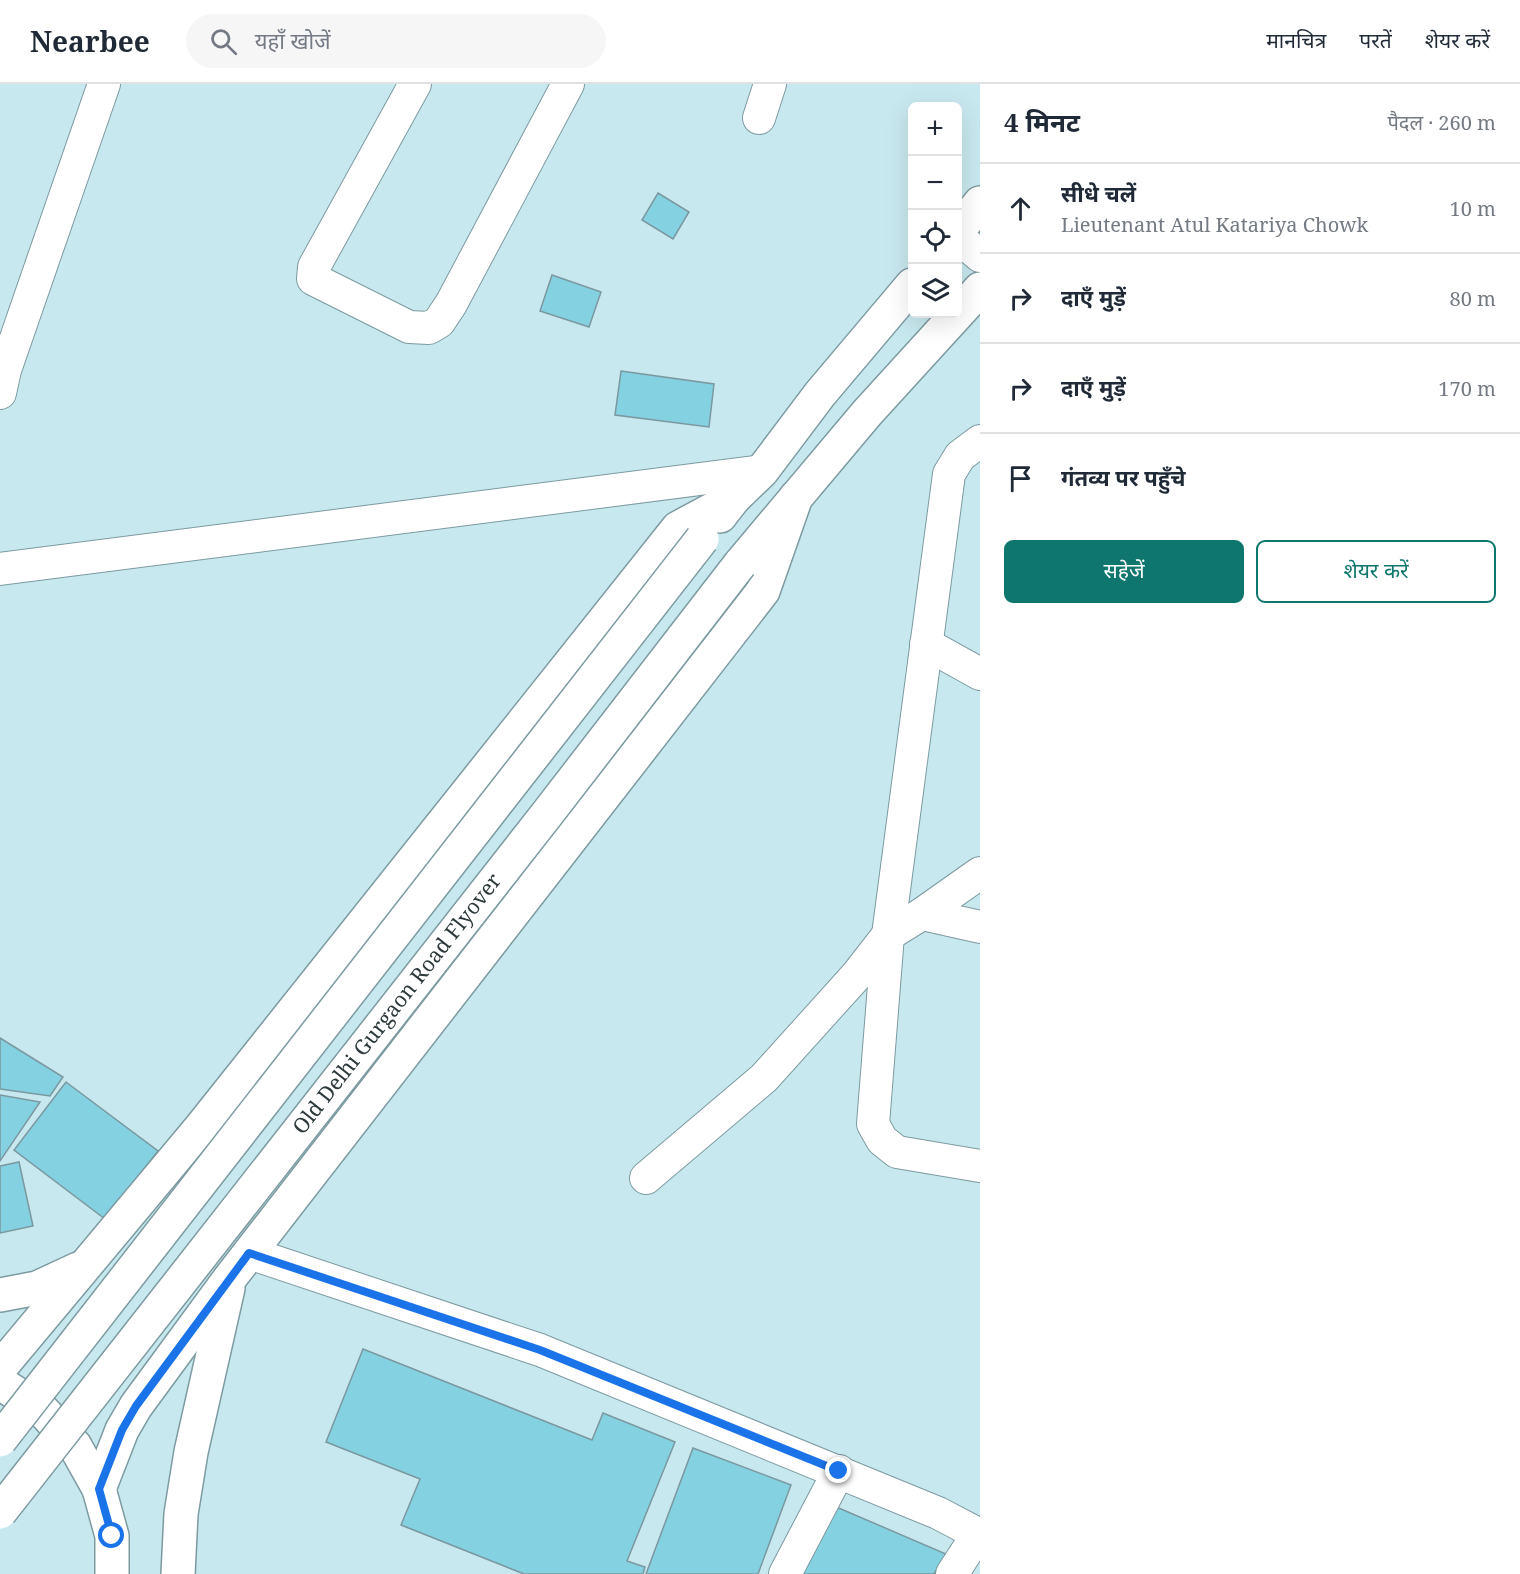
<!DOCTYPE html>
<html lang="hi">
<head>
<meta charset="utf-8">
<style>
  :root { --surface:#fff; --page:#f6f6f7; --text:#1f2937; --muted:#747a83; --line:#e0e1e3; --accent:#0f766e }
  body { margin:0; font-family:"Noto Serif","Noto Sans Devanagari",serif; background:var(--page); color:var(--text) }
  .controls { position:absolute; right:18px; top:18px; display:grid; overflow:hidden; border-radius:9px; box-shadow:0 6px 24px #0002 }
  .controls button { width:54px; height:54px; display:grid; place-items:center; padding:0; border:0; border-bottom:2px solid var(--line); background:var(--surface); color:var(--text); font:30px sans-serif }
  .stop { position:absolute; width:18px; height:18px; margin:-14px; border:4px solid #1a73e8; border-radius:50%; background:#fff }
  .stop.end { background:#1a73e8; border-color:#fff; box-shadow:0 2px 6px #0008 }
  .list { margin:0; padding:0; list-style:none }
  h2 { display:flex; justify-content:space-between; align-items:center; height:78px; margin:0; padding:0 24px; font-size:26px }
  h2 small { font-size:20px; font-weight:400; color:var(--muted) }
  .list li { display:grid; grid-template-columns:39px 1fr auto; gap:18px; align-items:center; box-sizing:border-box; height:90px; padding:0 24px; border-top:2px solid var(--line) }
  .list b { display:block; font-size:22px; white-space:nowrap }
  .list p { margin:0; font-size:20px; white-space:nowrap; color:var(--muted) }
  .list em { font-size:20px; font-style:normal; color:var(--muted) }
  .actions { display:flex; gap:12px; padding:18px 24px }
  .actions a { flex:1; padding:14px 0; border:2px solid var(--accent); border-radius:9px; text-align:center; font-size:21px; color:var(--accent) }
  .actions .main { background:var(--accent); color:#fff }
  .icon { flex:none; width:33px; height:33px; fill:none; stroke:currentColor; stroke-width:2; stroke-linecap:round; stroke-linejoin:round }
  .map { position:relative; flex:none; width:980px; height:1490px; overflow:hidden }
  header { display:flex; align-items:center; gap:36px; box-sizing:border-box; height:84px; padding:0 30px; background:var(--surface); border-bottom:2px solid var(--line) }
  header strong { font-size:28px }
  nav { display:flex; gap:33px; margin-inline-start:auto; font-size:21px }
  .search { width:420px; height:54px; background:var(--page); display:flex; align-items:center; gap:15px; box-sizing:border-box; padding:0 21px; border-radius:33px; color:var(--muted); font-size:22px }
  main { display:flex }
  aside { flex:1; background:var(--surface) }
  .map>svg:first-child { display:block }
  .building { fill:#84d1e2; stroke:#7b989f; stroke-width:1.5 }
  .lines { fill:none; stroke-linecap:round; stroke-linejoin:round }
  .minor-casing { stroke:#7c9aa1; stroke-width:34 }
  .major-casing { stroke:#7c9aa1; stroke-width:36 }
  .minor { stroke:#fff; stroke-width:32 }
  .major { stroke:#fff; stroke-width:33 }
  .major-bridge-casing { stroke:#7c9aa1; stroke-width:36; stroke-linecap:butt }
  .major-bridge { stroke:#fff; stroke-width:33 }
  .route { stroke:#1a73e8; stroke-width:8 }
  .labels { text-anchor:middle; stroke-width:6; stroke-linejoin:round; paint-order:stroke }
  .street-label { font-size:21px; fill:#2d393c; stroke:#fff }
</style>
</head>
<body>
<header>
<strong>Nearbee</strong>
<div class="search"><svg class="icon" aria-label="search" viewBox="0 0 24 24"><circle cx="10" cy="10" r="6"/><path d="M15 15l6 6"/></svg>यहाँ खोजें</div>
<nav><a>मानचित्र</a><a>परतें</a><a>शेयर करें</a></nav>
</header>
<main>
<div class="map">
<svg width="980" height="1490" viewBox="0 0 980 1490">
  <rect width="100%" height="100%" fill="#c8e8ef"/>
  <g class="building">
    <polygon points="658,109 689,128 673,155 642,136"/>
    <polygon points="552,191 601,208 589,243 540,227"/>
    <polygon points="621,287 714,300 709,343 615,331"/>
    <polygon points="0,954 63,993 50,1012 0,1005"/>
    <polygon points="66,998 158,1067 105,1135 14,1066"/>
    <polygon points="0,1011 40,1018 0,1077"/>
    <polygon points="19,1078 33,1142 0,1149 0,1082"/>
    <polygon points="363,1265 592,1356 603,1329 675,1358 627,1477 645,1483 643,1490 524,1490 401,1441 420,1395 326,1358"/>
    <polygon points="693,1364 791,1401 758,1490 646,1490"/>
    <polygon points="834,1422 946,1470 934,1490 799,1490"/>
  </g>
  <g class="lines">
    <defs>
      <g id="minor">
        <polyline points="415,0 314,183 313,195 409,243 429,244 439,238 451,220 568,0"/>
        <polyline points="759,34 770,0"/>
        <polyline points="958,153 980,172"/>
        <polyline points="0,309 5,286 104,0"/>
        <polyline points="980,357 960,372 949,390 888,851 873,1040 882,1056 897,1068 980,1082"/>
        <polyline points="0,485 762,387"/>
        <polyline points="926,560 980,590"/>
        <polyline points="922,830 980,843"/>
        <polyline points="646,1094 764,994 856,892 888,851 922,830 980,789"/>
        <polyline points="249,1169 540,1266 938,1429 980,1451"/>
        <polyline points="785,1490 839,1387"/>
        <polyline points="952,1490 978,1450"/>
      </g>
      <g id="major">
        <polyline points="958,147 980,119"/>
        <polyline points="720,432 734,414 762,387 820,310 912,201"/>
        <polyline points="740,480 867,329 980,205"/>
        <polyline points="0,1211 37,1204 78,1185"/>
        <polyline points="0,1284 202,1042 678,444 734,414"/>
        <polyline points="0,1299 42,1326 75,1362 99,1405 112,1452 112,1490"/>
        <polyline points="99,1405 122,1346 136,1322 230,1194 763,507 796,413"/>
        <polyline points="178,1490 181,1430 191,1368 228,1204"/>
      </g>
    </defs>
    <use href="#minor" class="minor-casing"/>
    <use href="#major" class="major-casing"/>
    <use href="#minor" class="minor"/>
    <use href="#major" class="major"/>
    <defs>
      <g id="major-bridge">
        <polyline points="0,1356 702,455"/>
        <polyline points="0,1428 547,730 740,480"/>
      </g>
    </defs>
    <use href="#major-bridge" class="major-bridge-casing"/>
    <use href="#major-bridge" class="major-bridge"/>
  </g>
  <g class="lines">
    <polyline class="route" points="112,1452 99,1405 122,1346 136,1322 249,1169 540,1266 839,1387"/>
  </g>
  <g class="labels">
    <g class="street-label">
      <text transform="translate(397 920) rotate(-52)" y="7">Old Delhi Gurgaon Road Flyover</text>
    </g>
  </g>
</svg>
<div class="controls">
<button>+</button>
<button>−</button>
<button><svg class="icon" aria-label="locate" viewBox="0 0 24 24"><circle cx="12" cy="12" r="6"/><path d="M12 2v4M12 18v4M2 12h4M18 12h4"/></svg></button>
<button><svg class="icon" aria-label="layers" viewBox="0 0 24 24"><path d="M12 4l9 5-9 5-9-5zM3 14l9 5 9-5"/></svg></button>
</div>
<div class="stop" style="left:112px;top:1452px"></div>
<div class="stop end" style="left:839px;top:1387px"></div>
</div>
<aside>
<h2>4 मिनट<small>पैदल · 260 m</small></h2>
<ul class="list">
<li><svg class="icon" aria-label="ahead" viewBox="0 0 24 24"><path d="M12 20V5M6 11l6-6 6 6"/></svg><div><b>सीधे चलें</b><p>Lieutenant Atul Katariya Chowk</p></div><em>10 m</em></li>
<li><svg class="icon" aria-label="right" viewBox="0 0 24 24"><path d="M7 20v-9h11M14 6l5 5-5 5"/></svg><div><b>दाएँ मुड़ें</b></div><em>80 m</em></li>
<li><svg class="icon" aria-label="right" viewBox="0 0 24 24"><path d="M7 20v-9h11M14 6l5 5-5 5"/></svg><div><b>दाएँ मुड़ें</b></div><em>170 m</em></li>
<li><svg class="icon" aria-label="arrive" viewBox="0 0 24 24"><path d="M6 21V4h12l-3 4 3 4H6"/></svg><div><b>गंतव्य पर पहुँचे</b></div></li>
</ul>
<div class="actions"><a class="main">सहेजें</a><a>शेयर करें</a></div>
</aside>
</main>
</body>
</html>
